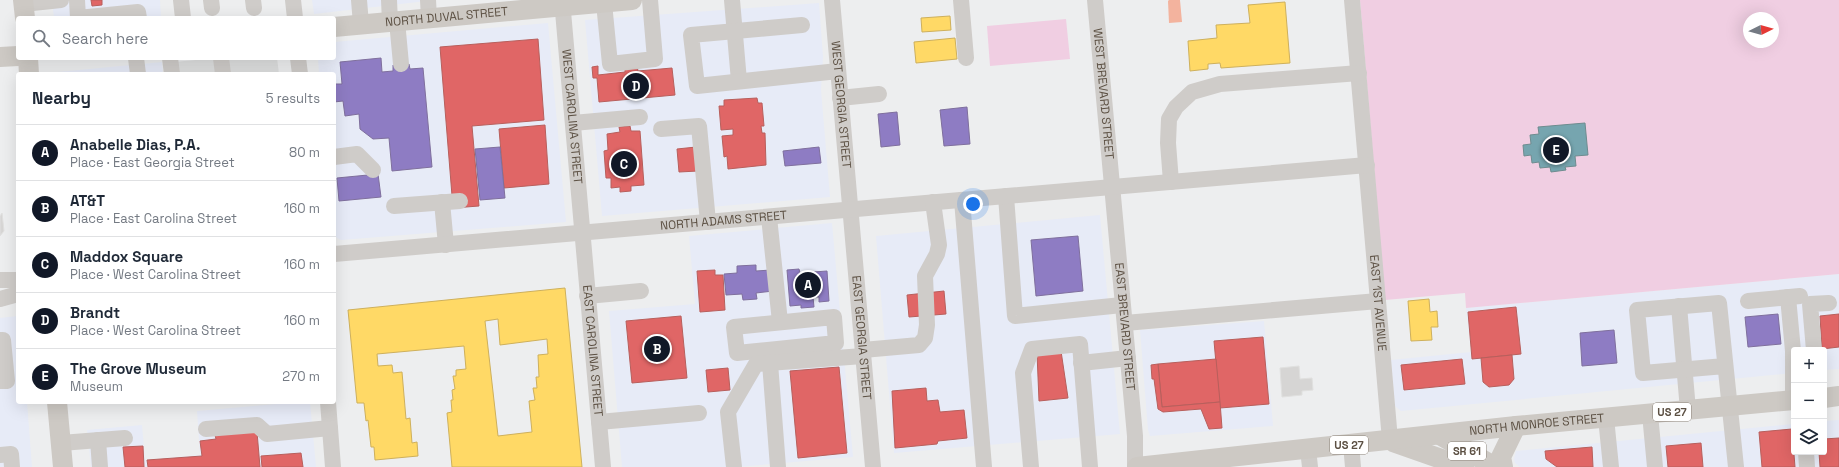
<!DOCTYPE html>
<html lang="en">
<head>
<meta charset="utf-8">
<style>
  :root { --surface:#fff; --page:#f6f6f7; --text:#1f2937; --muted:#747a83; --line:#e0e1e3; --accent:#111827 }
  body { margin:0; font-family:"Space Grotesk",sans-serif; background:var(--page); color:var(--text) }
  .controls { position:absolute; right:12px; bottom:12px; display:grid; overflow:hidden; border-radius:4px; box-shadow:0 4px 16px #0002 }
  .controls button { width:36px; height:36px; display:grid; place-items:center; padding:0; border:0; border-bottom:1px solid var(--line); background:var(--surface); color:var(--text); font:20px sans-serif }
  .compass { position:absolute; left:1743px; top:12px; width:36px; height:36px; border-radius:50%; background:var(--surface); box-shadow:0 4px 16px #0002; rotate:85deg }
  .you { position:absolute; left:973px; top:204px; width:14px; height:14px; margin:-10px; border:3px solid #fff; border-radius:50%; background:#1a73e8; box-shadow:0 0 0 6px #1a73e833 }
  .badge { display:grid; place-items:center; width:26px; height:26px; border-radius:50%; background:var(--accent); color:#fff; font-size:13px; font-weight:700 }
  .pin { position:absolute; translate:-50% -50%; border:2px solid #fff; box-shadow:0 1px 4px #0006 }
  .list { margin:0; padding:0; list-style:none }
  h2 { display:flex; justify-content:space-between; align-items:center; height:52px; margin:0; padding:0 16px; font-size:17px }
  h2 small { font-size:13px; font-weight:400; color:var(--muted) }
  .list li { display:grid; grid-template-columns:26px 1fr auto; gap:12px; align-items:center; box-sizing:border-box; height:56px; padding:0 16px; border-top:1px solid var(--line) }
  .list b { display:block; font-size:15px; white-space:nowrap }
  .list p { margin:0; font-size:13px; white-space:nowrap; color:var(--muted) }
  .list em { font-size:13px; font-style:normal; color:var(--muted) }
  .icon { flex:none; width:22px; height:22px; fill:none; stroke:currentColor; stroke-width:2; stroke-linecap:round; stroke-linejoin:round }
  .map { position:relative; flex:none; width:1839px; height:467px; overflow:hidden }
  .search { position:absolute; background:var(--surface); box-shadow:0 4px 16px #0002; left:16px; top:16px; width:320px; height:44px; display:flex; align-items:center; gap:10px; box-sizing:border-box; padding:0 14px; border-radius:4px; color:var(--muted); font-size:15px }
  .panel { position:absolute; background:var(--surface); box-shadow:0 4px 16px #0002; left:16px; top:72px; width:320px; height:332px; border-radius:4px }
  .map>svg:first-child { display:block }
  .commercial { fill:#e7ebf7 }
  .education { fill:#dedfdf }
  .green { fill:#f0cee2; fill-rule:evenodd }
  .water { fill:#f3b39e }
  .homes { fill:#ffd966; stroke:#ceb05c; fill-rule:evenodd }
  .shops { fill:#e06666; stroke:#b85f5c }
  .offices { fill:#8e7cc3; stroke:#7f6f9d }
  .public { fill:#76a5af; stroke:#6e8c8f }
  .building { fill:#d6d5d4; stroke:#e0e0df }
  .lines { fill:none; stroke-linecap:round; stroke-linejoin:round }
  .minor { stroke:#cfccc9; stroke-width:16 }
  .major { stroke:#cdc9c4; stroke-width:20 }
  .labels { text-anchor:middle; stroke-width:4; stroke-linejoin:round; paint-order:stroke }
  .shield { fill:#fff; stroke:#8d847b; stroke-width:1 }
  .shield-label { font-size:11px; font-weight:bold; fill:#5c5043 }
  .street-label { font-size:12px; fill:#5c5043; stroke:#fff }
</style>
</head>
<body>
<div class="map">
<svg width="1839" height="467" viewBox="0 0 1839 467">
  <rect width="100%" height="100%" fill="#edeeef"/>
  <g class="commercial">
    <polygon points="52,0 160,0 161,18 54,18"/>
    <polygon points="312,0 435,0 314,14"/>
    <polygon points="819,3 823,57 821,90 830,197 602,216 585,20"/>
    <polygon points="548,23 566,222 341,240 337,238 334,233 334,74 319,74 318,58 334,58 334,42"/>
    <polygon points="162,62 163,74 58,74 58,72"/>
    <polygon points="1100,215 1120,434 894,453 876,236"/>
    <polygon points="832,223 853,457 737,467 622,467 609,311 695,304 689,236"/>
    <polygon points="1839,274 1839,369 1824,370 1824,350 1794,350 1794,373 1401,411 1395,406 1391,360 1471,352 1466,308"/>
    <polygon points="18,316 18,402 27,402 32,467 0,467 0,318"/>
    <polygon points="1264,321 1273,426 1150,436 1148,430 1140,330"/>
    <polygon points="299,402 310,402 316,467 91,467 87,430 142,425 145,460 200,455 197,411"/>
    <polygon points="1839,420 1839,467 1520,467 1515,463 1514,459 1516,451 1794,424 1794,452 1824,452 1824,421"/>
  </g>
  <polygon class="education" points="217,58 277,58 279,74 175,74 174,62"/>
  <g class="green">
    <path d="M1360 0H1839V274L1466 308 1465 293 1385 300ZM1749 18H1773V42H1749Z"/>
    <polygon points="1066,19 1070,59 990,66 987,26"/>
  </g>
  <polygon class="water" points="1169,0 1180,0 1182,22 1169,23 1168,1"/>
  <g class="homes">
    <polygon points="1285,2 1290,63 1221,68 1220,63 1208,64 1208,69 1190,71 1188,41 1217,38 1216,25 1250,23 1248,5"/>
    <polygon points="950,16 951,30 922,32 921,18"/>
    <polygon points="955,38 957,59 916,63 914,42"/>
    <path d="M565 288 582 467H452L447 413 452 412 451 400H453L452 390 455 389 453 376H456V370L466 369 464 346 377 354 378 366 392 365 393 373 402 372 406 419 410 418 412 443 417 442 418 456 375 460 374 447H371L368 420 366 421 364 403H357L348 310ZM498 319 500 345 547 339 548 354 538 355 539 377H536L537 388H533L535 400 529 401 532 432 498 436 485 321Z"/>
    <polygon points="1429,299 1430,312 1437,311 1438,327 1431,327 1432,340 1411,341 1408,301"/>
  </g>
  <g class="shops">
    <polygon points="91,0 102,0 102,5 92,6"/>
    <polygon points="538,39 544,120 472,126 479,206 453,208 440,47"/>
    <polygon points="598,66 598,75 625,72 625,67 637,66 638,71 672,68 675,95 599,102 597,78 593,78 592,67"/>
    <polygon points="757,98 758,103 762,103 764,126 761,126 762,133 765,133 766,165 728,169 727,156 724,157 722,136 733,135 733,129 721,130 719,106 724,106 724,100"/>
    <polygon points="545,125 549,184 504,188 499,129"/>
    <polygon points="630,126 631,131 640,131 644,185 631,186 631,191 620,192 620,187 611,188 611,178 606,178 604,151 608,150 607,134 620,132 619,127"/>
    <polygon points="696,147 698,171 679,172 677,149"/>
    <polygon points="715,270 715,275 723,275 725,310 700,312 697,271"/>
    <polygon points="944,291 946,314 909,317 907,295"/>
    <polygon points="1516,307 1521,354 1472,359 1468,312"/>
    <polygon points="1839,314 1839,347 1822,349 1820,316"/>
    <polygon points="681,316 687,378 632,383 626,321"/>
    <polygon points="1263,337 1269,404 1220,408 1214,341"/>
    <polygon points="1061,351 1068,398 1039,401 1037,353"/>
    <polygon points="1512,355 1514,379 1509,385 1489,387 1483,382 1481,358"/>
    <polygon points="1216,359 1220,402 1162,407 1158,364"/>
    <polygon points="1462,359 1465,384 1404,390 1401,365"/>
    <polygon points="1158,364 1162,407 1220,402 1222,428 1209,429 1201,409 1163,412 1158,409 1154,379 1152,379 1151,365"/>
    <polygon points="839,367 847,453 798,458 790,371"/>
    <polygon points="728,368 730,390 708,392 706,370"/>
    <polygon points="926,388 927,401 938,400 940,412 964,410 967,438 938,441 937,444 895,448 892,391"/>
    <polygon points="1792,429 1795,467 1762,467 1759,432"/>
    <polygon points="257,432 260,467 148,467 147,460 202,456 200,441 216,439 215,435"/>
    <polygon points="1839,438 1839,467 1820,467 1819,452 1824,452 1824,439"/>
    <polygon points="1701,443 1703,467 1668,467 1666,446"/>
    <polygon points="143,446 144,467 125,467 123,447"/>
    <polygon points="1592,447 1593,467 1557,467 1546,459 1545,451"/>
    <polygon points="301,453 303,467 262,467 261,456"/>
  </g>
  <g class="offices">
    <polygon points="381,58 382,72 393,71 393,65 409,64 410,69 423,68 432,167 392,171 389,138 373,139 360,129 359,114 345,116 343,101 334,102 334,84 342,84 340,62"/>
    <polygon points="967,107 970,144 944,146 940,110"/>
    <polygon points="897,112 900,145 881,147 878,114"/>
    <polygon points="500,147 505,198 480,200 475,149"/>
    <polygon points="819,147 821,163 785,166 783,151"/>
    <polygon points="378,174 381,197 339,201 337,178"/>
    <polygon points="1078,236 1083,291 1036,296 1031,240"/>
    <polygon points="756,265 756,271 771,270 773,291 756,293 757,299 743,300 742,294 726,295 724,274 737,273 737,266"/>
    <polygon points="799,269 800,273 827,271 829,301 819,302 819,297 813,297 814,307 801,308 801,305 790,306 787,270"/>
    <polygon points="1778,314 1781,344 1748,347 1745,317"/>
    <polygon points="1614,330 1617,363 1582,366 1580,333"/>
  </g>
  <polygon class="public" points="1585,123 1588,155 1575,156 1576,166 1565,167 1566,170 1551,172 1550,167 1540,168 1539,162 1532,163 1531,155 1524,156 1523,145 1531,144 1530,135 1539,134 1538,127"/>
  <g class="building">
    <polygon points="2,213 4,231 0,236 0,216"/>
    <polygon points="1299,366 1300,379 1312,378 1313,390 1302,391 1302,395 1282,397 1280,368"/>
  </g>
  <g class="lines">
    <g class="minor">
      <polyline points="77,0 78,18 138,12 139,18"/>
      <polyline points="181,0 183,18"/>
      <polyline points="211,0 212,8"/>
      <polyline points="253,0 254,8"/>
      <polyline points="293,0 295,18"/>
      <polyline points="359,0 361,24"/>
      <polyline points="389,0 390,22"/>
      <polyline points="428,0 429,18"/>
      <path id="s1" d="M562 0 603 467"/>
      <polyline points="732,0 739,81"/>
      <path id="s2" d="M832 0 873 467"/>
      <polyline points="961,0 966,58"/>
      <path id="s3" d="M1095 0 1135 436V467"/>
      <path id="s4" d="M1352 0 1390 440"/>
      <polyline points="604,3 610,64 655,59 650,0"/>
      <polyline points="23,4 61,0"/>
      <polyline points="397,21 401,64"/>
      <polyline points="802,25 691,35 697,86 838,71"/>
      <polyline points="136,58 138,74"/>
      <polyline points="170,58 172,74"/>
      <polyline points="221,58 223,74"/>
      <polyline points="298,58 300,74"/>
      <polyline points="840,98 879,94"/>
      <polyline points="573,123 640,117"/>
      <polyline points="661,129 699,126 708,222"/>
      <polyline points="334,157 357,154 373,170"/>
      <polyline points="1171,182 1168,143 1169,119 1176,107 1192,92 1220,84 1359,73"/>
      <polyline points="1006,196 1015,316 1122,305"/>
      <polyline points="962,200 984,467"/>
      <polyline points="442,202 446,245"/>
      <polyline points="394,206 460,201"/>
      <polyline points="769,217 780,322"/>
      <path id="s5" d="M334 254 1367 165"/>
      <polyline points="0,280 18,280"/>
      <polyline points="587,296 641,291"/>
      <polyline points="1788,297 1793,351 1793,401"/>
      <polyline points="0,299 18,294"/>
      <polyline points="1748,301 1800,296"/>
      <polyline points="1679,306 1688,410"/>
      <polygon points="834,317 836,343 737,353 734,327"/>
      <polyline points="1125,323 1378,301"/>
      <polyline points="0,340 3,340 7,381 0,381"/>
      <polyline points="863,350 919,345 925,338 927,325 925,276 937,254 939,245 933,202"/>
      <polyline points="1814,350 1810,304 1829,303"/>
      <polyline points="770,363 778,467"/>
      <polyline points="1081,363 1128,358"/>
      <polyline points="1725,366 1643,373 1637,310 1719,303 1736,467"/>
      <polyline points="328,402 333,467"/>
      <polyline points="1650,414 1655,467"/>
      <polyline points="1606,418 1611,467"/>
      <polyline points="599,422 699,413"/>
      <polyline points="206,429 257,425 267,434 330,428"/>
      <polyline points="98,440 100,467"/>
      <polyline points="61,443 125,438"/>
      <polyline points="1351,444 1353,467"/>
      <polyline points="1308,449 1310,467"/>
      <polyline points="1806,452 1807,467"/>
      <polyline points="0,455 11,454 12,467"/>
      <polyline points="734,467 728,412 756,364 863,356"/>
      <polyline points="1031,467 1023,373 1032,349 1080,344 1090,467"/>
    </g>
    <g class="major">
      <polyline points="23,0 25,18"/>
      <path id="s6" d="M334 27 632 0"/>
      <polyline points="0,57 18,56"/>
      <polyline points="28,58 29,74"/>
      <polyline points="1824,398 1839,396"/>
      <polyline points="57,402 63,467"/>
      <polyline points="1440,435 1495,467"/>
      <polyline points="1393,442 1464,467"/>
      <path id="s7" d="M1137 467 1516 426 1794 400"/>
      <polyline points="1503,467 1501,457 1516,426"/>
    </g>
  </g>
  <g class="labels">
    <g class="shield">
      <rect x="1653" y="403" width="38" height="18" rx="3"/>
      <rect x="1330" y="436" width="38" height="18" rx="3"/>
      <rect x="1448" y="442" width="38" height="18" rx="3"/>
    </g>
    <g class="shield-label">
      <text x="1672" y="416">US 27</text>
      <text x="1349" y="449">US 27</text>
      <text x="1467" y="455">SR 61</text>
    </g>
    <g class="street-label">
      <text dy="4" stroke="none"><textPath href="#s6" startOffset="113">NORTH DUVAL STREET</textPath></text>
      <text dy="4" stroke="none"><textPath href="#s3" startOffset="94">WEST BREVARD STREET</textPath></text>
      <text dy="4" stroke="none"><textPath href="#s2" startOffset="105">WEST GEORGIA STREET</textPath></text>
      <text dy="4" stroke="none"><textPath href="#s1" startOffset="117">WEST CAROLINA STREET</textPath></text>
      <text dy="4" stroke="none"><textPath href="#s5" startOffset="391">NORTH ADAMS STREET</textPath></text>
      <text dy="4" stroke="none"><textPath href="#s4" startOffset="304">EAST 1ST AVENUE</textPath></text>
      <text dy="4" stroke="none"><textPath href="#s3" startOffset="328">EAST BREVARD STREET</textPath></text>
      <text dy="4" stroke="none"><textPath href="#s2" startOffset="339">EAST GEORGIA STREET</textPath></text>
      <text dy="4" stroke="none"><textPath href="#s1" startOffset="352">EAST CAROLINA STREET</textPath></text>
      <text dy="4" stroke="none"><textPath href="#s7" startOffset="402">NORTH MONROE STREET</textPath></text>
    </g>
  </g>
</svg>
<div class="controls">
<button>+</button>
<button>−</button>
<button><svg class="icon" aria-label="layers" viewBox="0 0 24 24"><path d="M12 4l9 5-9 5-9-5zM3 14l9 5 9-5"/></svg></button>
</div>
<svg class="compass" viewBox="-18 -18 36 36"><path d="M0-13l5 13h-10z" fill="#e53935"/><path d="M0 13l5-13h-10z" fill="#747a83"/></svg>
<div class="you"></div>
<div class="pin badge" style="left:808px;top:285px">A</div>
<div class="pin badge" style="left:657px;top:349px">B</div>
<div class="pin badge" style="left:624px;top:164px">C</div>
<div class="pin badge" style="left:636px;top:86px">D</div>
<div class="pin badge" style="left:1556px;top:150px">E</div>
<div class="search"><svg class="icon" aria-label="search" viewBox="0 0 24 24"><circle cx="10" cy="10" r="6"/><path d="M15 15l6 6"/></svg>Search here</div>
<section class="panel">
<h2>Nearby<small>5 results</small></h2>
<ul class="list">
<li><span class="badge">A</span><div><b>Anabelle Dias, P.A.</b><p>Place · East Georgia Street</p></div><em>80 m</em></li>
<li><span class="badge">B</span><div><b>AT&amp;T</b><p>Place · East Carolina Street</p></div><em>160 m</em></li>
<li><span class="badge">C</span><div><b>Maddox Square</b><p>Place · West Carolina Street</p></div><em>160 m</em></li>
<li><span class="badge">D</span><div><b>Brandt</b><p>Place · West Carolina Street</p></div><em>160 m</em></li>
<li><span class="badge">E</span><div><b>The Grove Museum</b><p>Museum</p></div><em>270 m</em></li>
</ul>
</section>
</div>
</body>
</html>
